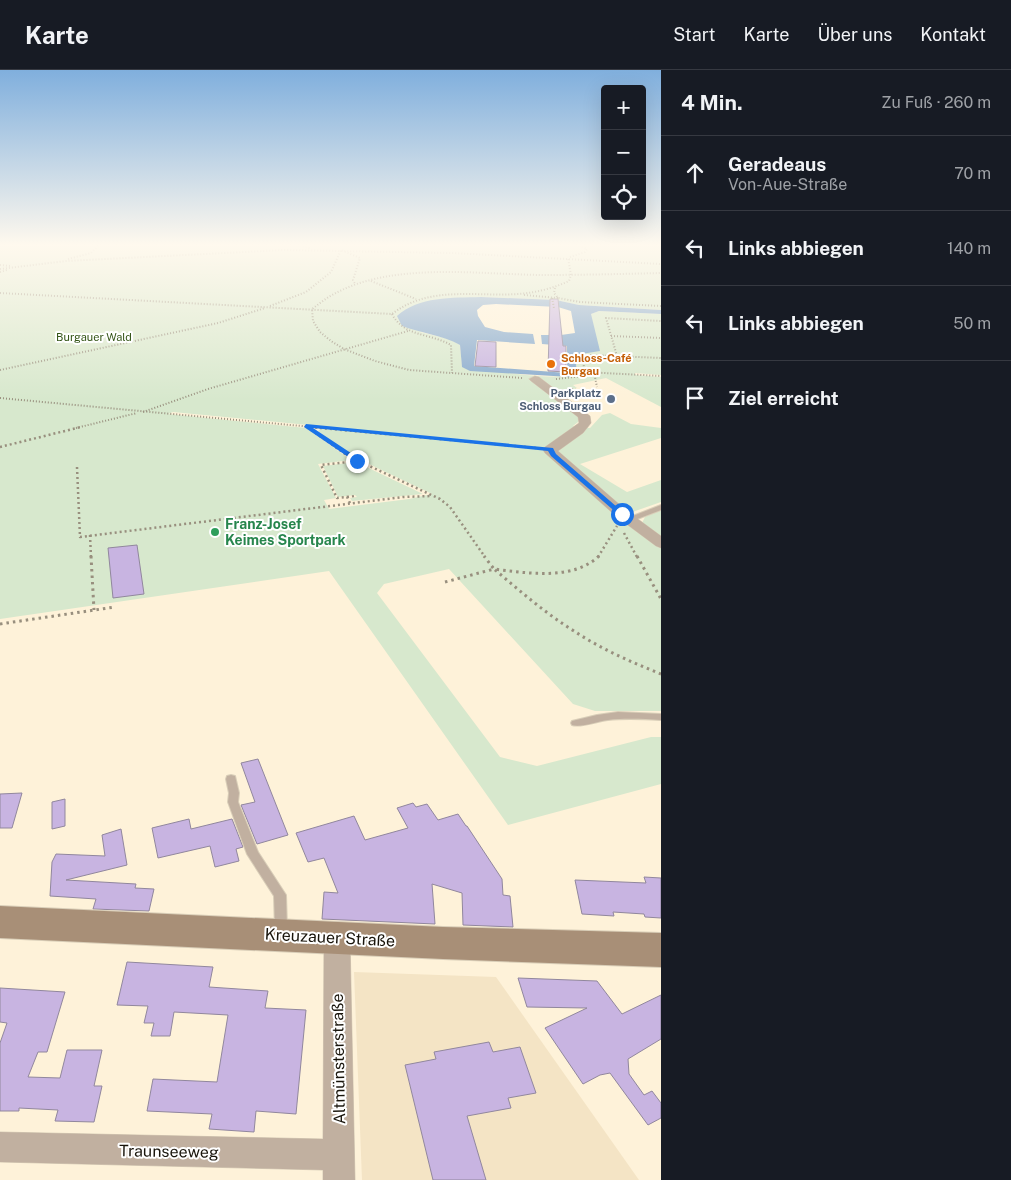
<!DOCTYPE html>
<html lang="de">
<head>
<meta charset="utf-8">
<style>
  :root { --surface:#171b24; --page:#20242c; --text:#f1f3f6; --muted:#9ea1a6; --line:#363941 }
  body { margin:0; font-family:"Public Sans",sans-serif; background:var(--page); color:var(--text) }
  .controls { position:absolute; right:15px; top:15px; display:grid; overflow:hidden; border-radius:5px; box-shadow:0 5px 20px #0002 }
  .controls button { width:45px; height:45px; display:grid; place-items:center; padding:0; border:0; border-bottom:1px solid var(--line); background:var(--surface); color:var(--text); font:25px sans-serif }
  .stop { position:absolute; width:15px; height:15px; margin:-11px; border:4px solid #1a73e8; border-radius:50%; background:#fff }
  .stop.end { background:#1a73e8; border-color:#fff; box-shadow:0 1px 5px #0008 }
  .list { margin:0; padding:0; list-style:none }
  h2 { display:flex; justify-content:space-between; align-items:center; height:65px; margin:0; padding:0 20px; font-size:21px }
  h2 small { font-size:16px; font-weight:400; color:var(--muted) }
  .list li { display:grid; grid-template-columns:32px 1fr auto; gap:15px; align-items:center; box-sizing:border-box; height:75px; padding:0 20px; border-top:1px solid var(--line) }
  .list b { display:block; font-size:19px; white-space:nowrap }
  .list p { margin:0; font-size:16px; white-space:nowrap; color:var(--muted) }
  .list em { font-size:16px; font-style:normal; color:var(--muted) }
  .icon { flex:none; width:28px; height:28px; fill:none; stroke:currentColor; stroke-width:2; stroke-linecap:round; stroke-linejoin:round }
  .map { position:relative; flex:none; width:661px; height:1110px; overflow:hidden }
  header { display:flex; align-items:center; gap:30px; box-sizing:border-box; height:70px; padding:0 25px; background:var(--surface); border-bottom:1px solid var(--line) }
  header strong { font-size:24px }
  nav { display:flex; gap:28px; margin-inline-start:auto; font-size:18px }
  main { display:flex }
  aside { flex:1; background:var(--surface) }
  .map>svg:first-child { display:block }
  .built { fill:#f4e4c5 }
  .green { fill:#d7e8cd; fill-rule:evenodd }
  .water { fill:#84a8cd; fill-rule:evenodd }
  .building { fill:#c8b4e1; stroke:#91879d }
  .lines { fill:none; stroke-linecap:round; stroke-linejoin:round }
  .lane-casing { stroke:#d9ceb8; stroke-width:2 }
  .street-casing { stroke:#d9ceb8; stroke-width:1 }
  .secondary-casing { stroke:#d9ceb8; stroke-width:2 }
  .path-far2 { stroke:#988f7e; stroke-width:2; stroke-dasharray:1 2; stroke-linecap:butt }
  .path-far1 { stroke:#988f7e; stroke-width:2.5; stroke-dasharray:2 3; stroke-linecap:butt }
  .path { stroke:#988f7e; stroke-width:3; stroke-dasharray:2.5 4; stroke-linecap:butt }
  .lane { fill:#c1b0a0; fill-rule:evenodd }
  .street { fill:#c1b0a0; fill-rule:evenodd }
  .secondary { fill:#a88f77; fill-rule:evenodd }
  .route { fill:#1a73e8 }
  .food-dot { fill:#e8710a; stroke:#fff; stroke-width:2 }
  .service-dot { fill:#5c6f8a; stroke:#fff; stroke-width:2 }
  .leisure-dot { fill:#2e9e5b; stroke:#fff; stroke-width:2 }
  .labels { text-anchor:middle; stroke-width:4; stroke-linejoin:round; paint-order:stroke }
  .far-park-label { font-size:11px; fill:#325315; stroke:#fff }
  .far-food-label { font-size:11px; font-weight:bold; fill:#c56008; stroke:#fff; text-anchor:start }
  .far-service-label { font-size:11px; font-weight:bold; fill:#4e5e75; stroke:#fff; text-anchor:end }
  .leisure-label { font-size:14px; font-weight:bold; fill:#27864d; stroke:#fff; text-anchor:start }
  .near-street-label { font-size:16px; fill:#18140b; stroke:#fff }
</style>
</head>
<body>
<header>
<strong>Karte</strong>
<nav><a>Start</a><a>Karte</a><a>Über uns</a><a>Kontakt</a></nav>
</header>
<main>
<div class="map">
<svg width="661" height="1110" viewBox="0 0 661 1110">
  <rect width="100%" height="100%" fill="#fef2d9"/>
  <polygon class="built" points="354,902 496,907 639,1110 362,1110"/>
  <g class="green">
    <path d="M0 174H661V240L579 235 556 230 481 227 420 262 449 269 460 275 462 296C487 299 557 313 577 303L575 285 586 282 591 244 599 241 661 244V305L635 303V305L661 307V337L606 308 573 315 577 318 552 324 578 346V352L573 356 590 358 602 345 610 343 631 354 661 358V368L580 394 627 422 661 410V432L621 446 661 477V641H595L573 634 449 499 384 514 377 523 500 687 537 696 651 667H661V714L508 755 329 501 0 549ZM173 342 535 377 534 379 322 358 318 361 350 385 432 424 409 429 329 439 324 430 336 428 318 394 351 390 306 358 168 344Z"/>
    <polygon points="356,392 423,424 352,431 350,428 357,427 355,425 338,427 323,396"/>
    <polygon points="661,440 661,469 641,455 645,447"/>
  </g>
  <path class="water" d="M481 227 556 230 579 235 661 240V244L599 241 591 244 600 281 575 285 577 303 570 307 470 301 462 297 460 275C442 265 421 263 402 256L397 246C419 226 452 228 481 227ZM496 234 558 237 571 241 575 263 561 265H541L542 274 567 276V303L474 296 477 270 535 274 533 264 504 262 485 257 478 246 477 240 483 235Z"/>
  <g class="building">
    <polygon points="550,229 558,229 563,276 566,276 566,302 548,301"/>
    <polygon points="478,271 496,272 496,297 475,296"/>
    <polygon points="137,475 144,524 113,528 108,478"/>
    <polygon points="258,689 288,765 257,774 241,735 255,732 241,693"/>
    <polygon points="22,723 12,758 0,758 0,724"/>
    <polygon points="65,729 65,756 52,759 52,732"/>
    <polygon points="413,733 416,737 427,734 438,750 458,744 466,756 467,756 502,809 503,825 510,826 513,857 463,855 462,823 432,814 435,854 322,849 324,822 338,823 324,788 308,792 296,763 354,746 365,770 408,758 397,738"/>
    <polygon points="189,749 191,759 232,749 243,777 236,779 239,791 215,797 210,776 158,788 152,758"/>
    <polygon points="121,759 127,795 66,810 136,814 135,818 154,819 149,841 93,839 96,829 50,826 52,792 56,784 105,786 102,765"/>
    <polygon points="644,807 661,808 661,848 645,847 644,844 613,842 614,846 582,844 575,810 646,813"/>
    <polygon points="127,892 213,897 209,917 268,921 265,938 306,940 296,1044 256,1041 254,1062 209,1059 212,1044 147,1041 153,1009 217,1012 228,945 174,942 170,966 151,966 154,953 144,953 148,936 117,935"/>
    <polygon points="518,908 597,911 622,944 661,925 661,969 628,989 629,1004 644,1025 652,1021 661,1033 661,1048 648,1055 610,1003 600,1005 583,1014 545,958 587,938 527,937"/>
    <polygon points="0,918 65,922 47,982 38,982 28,1007 60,1008 67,980 102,980 94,1016 102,1016 94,1052 55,1051 58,1040 19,1038 19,1041 0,1041 0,973 7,953 0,952"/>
    <polygon points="489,972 493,982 520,977 536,1023 508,1028 511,1038 467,1046 486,1110 433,1110 405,995 436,989 434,982"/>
  </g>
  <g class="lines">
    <defs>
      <g id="lane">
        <polygon points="661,435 661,440 632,451 626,451 625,449"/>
        <path d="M618 642 661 644V650C643 649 626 648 608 650 598 651 581 658 572 655L571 653 572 651 597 645Z"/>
        <polygon points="231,705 235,706 239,723 238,732 258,782 286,825 287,859 285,863 281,865 277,863 275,859 274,826 247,784 228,732 229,723 226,709 227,706"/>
      </g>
      <g id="street">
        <polygon points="535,306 539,307 590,346 591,353 583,363 558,381 627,441 661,466 661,478 656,476 617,447 545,383 543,380 545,377 579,353 578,347 531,311 529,309"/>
        <polygon points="337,856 346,859 350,867 355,1110 323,1110 323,1100 0,1092 0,1062 323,1069 324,867 328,859"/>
      </g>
      <polygon id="secondary" points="0,836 443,857 661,863 661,897 443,889 0,868"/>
    </defs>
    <use href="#lane" class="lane-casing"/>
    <use href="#street" class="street-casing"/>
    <use href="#secondary" class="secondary-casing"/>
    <g class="path-far2">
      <polyline points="291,174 310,178"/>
      <polyline points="570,187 585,182 587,179 576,174"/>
      <polyline points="68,189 91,183 100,174"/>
      <polyline points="0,195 11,196"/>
      <polyline points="0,199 66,191 283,180 453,183 661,194"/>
      <polyline points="0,202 7,200"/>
      <polyline points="371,211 416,229"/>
      <polyline points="555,218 554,223 558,228 580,232 661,236"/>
      <path d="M0 223 392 244C432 213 482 229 528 223 542 221 556 217 569 211L571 205 568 188"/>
      <polyline points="524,225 558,228"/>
      <polyline points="552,228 554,238"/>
      <polyline points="270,236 306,222 331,202 341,180 360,188 353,210 355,214"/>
      <path d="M392 244C404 267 430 263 451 275L452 303"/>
      <polyline points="611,266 661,268"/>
      <polyline points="617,286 606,248 661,251"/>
      <polyline points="0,300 218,253 265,238"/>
      <polyline points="585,302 582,287 591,285 661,288"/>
      <polyline points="594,302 597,317"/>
      <path d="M522 308 409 300 375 291 344 279 331 271 320 262 313 251 312 239C319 234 326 228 334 224 392 192 476 204 540 205 580 205 621 204 661 203"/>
      <polyline points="556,309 583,306 585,302 661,306"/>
      <polyline points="569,318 582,322"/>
      <polyline points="0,328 323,358"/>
      <polyline points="143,342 208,319 408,261"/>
      <polyline points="306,356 309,358"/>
      <polyline points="76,358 137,343"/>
    </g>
    <g class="path-far1">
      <polyline points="307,357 348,386 440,429 450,437 485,487"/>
      <polyline points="310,357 537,378"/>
      <polyline points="0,377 81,357"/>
      <polyline points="77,397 80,467 403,427 432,426"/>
      <polyline points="347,427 355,426"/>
      <polyline points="350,433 347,427 337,428 321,395 357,391"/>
      <polyline points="624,463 637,487"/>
      <polyline points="90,465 91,487"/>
      <polyline points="598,487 617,456"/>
    </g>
    <g class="path">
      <polyline points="91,486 94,540"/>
      <path d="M599 486C573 511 526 503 494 499 520 521 545 543 574 561 601 579 631 592 661 604"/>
      <polyline points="637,486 661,529"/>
      <polyline points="445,512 494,499 484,486"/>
      <polyline points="0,554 115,537"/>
    </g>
    <use href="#lane" class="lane"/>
    <use href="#street" class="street"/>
    <use href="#secondary" class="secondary"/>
  </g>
  <linearGradient id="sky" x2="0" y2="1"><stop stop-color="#80afdd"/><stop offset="0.53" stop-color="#fff9ee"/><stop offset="1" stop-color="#fff9ee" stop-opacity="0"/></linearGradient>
  <rect width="661" height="330" fill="url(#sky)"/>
  <polygon class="route" points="306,354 553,378 556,384 625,444 619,445 551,386 548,381 313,358 360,389 357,393 304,357"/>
  <circle class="food-dot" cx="551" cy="294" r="5"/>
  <circle class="service-dot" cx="611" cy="329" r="5"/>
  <circle class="leisure-dot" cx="215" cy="462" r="5"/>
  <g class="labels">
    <g class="far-park-label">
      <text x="94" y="271">Burgauer Wald</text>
    </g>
    <g class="far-food-label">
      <text x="561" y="292">Schloss-Café<tspan x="561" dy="13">Burgau</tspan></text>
    </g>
    <g class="far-service-label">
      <text x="601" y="327">Parkplatz<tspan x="601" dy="13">Schloss Burgau</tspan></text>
    </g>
    <g class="leisure-label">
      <text x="225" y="459">Franz-Josef<tspan x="225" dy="16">Keimes Sportpark</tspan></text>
    </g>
    <g class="near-street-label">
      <text transform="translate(330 867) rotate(3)" y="6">Kreuzauer Straße</text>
      <text transform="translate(338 989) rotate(-91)" y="6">Altmünsterstraße</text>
      <text transform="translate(169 1081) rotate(1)" y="6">Traunseeweg</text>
    </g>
  </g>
</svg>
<div class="controls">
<button>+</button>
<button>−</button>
<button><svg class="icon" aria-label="locate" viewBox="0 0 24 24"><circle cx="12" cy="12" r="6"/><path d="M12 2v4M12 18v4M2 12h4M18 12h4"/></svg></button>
</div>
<div class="stop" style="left:622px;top:444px"></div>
<div class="stop end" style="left:357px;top:391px"></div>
</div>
<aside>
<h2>4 Min.<small>Zu Fuß · 260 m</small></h2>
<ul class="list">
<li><svg class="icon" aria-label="ahead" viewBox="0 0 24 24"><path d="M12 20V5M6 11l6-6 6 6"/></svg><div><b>Geradeaus</b><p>Von-Aue-Straße</p></div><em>70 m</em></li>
<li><svg class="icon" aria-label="left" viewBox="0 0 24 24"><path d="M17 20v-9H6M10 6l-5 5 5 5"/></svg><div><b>Links abbiegen</b></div><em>140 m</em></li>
<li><svg class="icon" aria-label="left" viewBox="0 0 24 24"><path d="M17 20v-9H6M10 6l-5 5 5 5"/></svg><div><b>Links abbiegen</b></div><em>50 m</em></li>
<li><svg class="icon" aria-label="arrive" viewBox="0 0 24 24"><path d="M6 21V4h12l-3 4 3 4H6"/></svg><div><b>Ziel erreicht</b></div></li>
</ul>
</aside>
</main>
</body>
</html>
